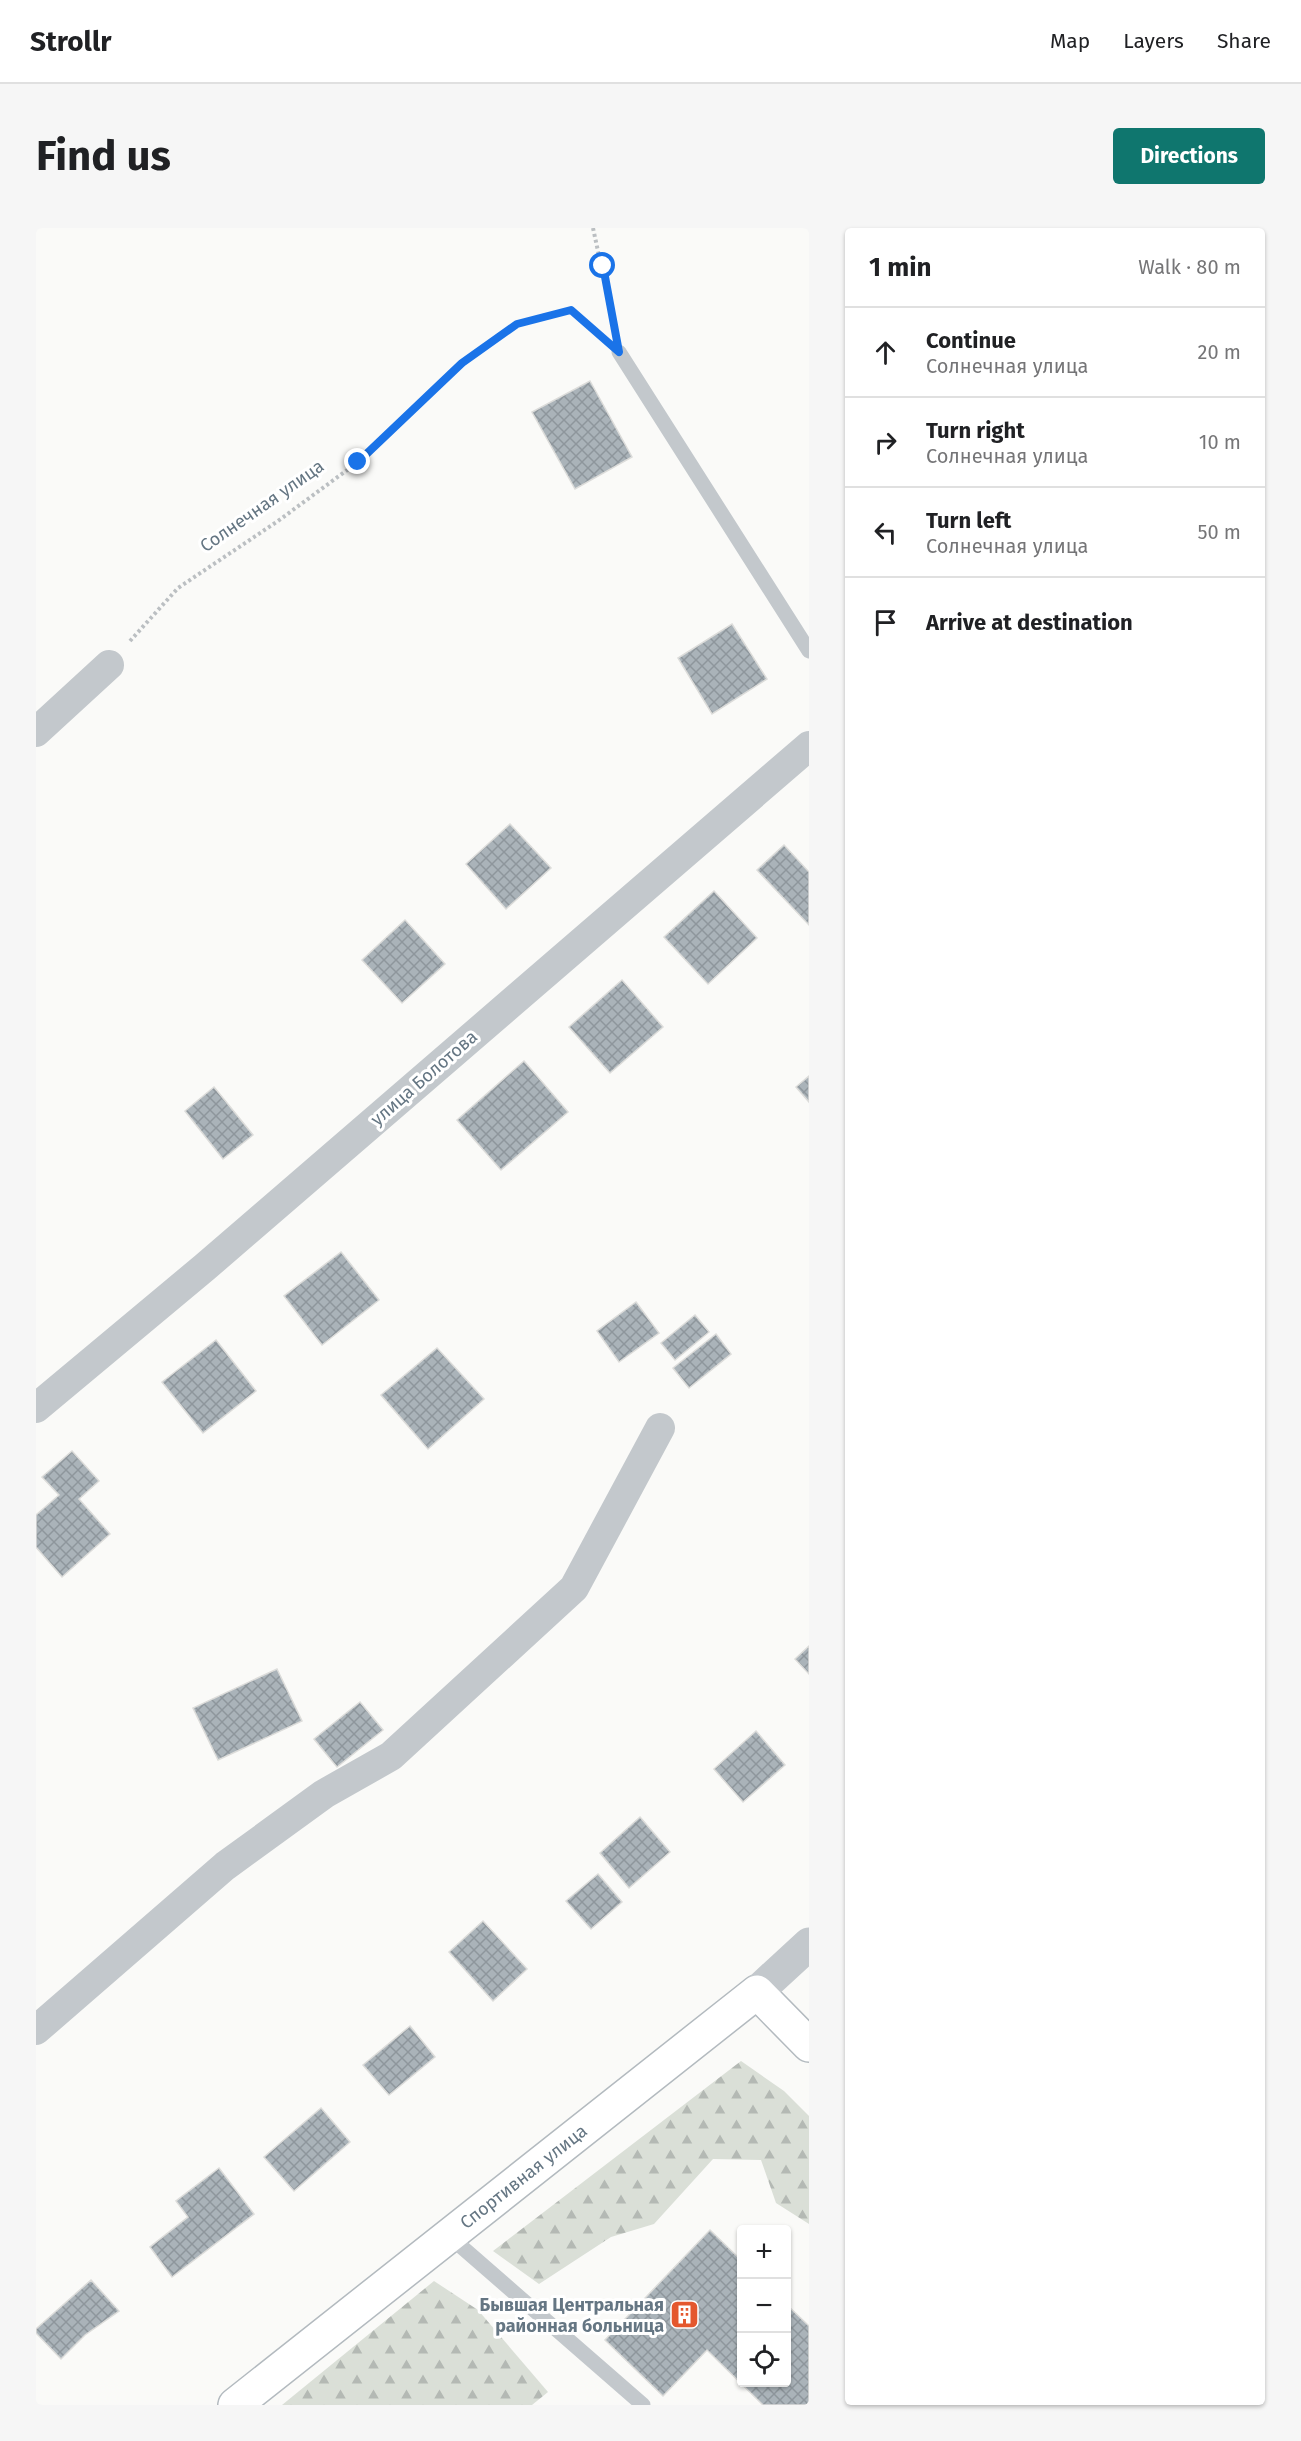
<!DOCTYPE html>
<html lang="en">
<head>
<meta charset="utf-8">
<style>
  :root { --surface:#fff; --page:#f6f6f6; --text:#202124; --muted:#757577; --line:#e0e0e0; --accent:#0f766e }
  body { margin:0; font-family:"Fira Sans",sans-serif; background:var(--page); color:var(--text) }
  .controls { position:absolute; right:18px; bottom:18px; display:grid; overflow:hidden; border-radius:6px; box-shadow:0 2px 4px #0004 }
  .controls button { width:54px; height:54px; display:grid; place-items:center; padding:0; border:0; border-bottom:2px solid var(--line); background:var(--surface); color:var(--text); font:30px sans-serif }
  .stop { position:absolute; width:18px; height:18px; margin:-14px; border:4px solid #1a73e8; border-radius:50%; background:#fff }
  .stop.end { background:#1a73e8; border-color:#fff; box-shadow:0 2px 6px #0008 }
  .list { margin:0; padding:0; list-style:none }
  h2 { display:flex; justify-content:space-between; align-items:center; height:78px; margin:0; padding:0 24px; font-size:26px }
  h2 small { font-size:20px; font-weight:400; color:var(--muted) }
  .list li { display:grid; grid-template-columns:39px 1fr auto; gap:18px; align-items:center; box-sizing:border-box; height:90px; padding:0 24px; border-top:2px solid var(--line) }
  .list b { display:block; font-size:22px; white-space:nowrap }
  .list p { margin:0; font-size:20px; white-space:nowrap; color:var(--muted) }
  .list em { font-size:20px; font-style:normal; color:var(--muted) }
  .icon { flex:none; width:33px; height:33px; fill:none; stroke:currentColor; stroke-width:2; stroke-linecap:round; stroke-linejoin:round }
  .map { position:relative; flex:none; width:773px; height:2177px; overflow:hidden; border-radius:6px }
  header { display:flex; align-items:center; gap:36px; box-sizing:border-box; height:84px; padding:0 30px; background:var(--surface); border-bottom:2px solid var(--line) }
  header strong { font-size:28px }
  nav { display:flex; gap:33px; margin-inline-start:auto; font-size:21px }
  .intro { display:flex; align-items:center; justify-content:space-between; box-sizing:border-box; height:144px; padding:0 36px }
  h1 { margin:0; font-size:42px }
  .button { padding:15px 27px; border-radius:6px; background:var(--accent); color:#fff; font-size:21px; font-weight:700 }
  main { display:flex; gap:36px; padding:0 36px }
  aside { flex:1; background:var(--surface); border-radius:6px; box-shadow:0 2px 4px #0004 }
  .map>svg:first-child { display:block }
  .forest { fill:url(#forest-firs) }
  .building { fill:url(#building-cross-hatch); stroke:#dcdcda; stroke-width:1.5 }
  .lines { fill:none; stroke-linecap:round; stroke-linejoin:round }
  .secondary-casing { stroke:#b3babf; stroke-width:36 }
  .path { stroke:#bbbfc2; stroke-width:4; stroke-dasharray:3 3; stroke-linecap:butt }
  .service { stroke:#c3c8cc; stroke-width:15 }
  .minor { stroke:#c3c8cc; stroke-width:30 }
  .tertiary { stroke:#c3c8cc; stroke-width:33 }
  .secondary { stroke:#fff; stroke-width:33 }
  .route { stroke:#1a73e8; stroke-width:8 }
  .labels { text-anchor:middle; stroke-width:6; stroke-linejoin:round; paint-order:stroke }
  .street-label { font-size:18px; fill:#657683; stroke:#fff }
  .poi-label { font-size:18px; font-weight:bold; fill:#657683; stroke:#fff; text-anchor:end }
</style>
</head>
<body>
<header>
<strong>Strollr</strong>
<nav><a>Map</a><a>Layers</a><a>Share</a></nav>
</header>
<div class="intro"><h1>Find us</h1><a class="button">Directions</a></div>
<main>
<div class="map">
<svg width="773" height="2177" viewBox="0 0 773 2177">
  <defs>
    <pattern id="forest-firs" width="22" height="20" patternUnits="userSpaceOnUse" patternTransform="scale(1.5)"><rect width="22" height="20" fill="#dadfd7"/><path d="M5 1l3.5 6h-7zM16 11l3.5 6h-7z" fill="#b4b9b4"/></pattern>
    <pattern id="building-cross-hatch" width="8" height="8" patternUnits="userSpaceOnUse" patternTransform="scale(1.5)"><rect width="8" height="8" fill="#aab3b9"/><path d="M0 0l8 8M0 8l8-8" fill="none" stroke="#8e969c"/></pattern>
  </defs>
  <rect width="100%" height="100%" fill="#fafaf8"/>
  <g class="forest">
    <polygon points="705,1833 748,1863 773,1888 773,1996 740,1975 725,1932 677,1931 618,1996 575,2009 503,2056 457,2023"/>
    <polygon points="398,2053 442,2082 512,2164 496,2177 246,2177"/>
  </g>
  <g class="building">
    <polygon points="554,153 596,229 539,261 496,184"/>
    <polygon points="696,396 731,451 676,486 642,430"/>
    <polygon points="474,596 515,640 470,681 430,636"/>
    <polygon points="748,617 773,644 773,697 721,642"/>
    <polygon points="678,663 721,710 672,756 628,709"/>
    <polygon points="369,692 409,736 366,775 326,732"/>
    <polygon points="586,752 627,799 574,845 533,799"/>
    <polygon points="488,833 532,884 465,942 421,892"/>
    <polygon points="773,848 773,874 760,859"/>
    <polygon points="178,859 217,907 187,931 149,883"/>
    <polygon points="305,1024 343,1072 286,1117 248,1068"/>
    <polygon points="600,1074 623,1105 583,1134 561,1103"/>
    <polygon points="659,1087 673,1104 639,1132 625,1115"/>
    <polygon points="680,1106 695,1126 653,1160 637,1140"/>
    <polygon points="180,1112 220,1163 167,1205 126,1154"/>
    <polygon points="401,1120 448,1171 392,1221 345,1167"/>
    <polygon points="36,1223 63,1253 43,1271 74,1306 26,1349 0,1319 0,1287 23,1267 6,1249"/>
    <polygon points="773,1418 773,1446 759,1431"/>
    <polygon points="241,1441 266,1493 182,1532 157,1480"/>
    <polygon points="324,1474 347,1502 301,1539 278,1511"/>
    <polygon points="720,1503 749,1537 707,1574 678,1541"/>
    <polygon points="604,1589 634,1624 593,1660 564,1625"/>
    <polygon points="562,1646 586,1674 555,1701 530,1673"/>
    <polygon points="447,1693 491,1741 457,1773 413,1724"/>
    <polygon points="374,1798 399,1829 353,1867 327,1837"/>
    <polygon points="285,1880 314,1914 258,1963 228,1929"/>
    <polygon points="183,1940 218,1986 136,2049 114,2019 152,1989 140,1973"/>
    <polygon points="674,2002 706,2033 706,2154 750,2154 750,2076 773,2098 773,2177 727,2177 671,2122 627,2168 569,2112"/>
    <polygon points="55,2052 83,2083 49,2107 25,2131 0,2105 0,2101"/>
  </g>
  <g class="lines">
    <defs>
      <g id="secondary">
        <path id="s1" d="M199 2177 721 1764 773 1817"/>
      </g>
    </defs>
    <use href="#secondary" class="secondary-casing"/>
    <g class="path">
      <polyline points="557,0 579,102"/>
      <polyline points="94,413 142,360 242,293 322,234 426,135 481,96 535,82 565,108"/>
    </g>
    <g class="service">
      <polyline points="583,124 773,423"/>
      <polyline points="412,2007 607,2177"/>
    </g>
    <g class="minor">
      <polyline points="0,504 73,437"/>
      <polyline points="0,1180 169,1039 773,518"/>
      <polyline points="0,1802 189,1638 288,1566 355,1528 538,1360 624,1200"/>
    </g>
    <polyline class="tertiary" points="721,1764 773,1716"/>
    <use href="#secondary" class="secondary"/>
  </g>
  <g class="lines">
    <polyline class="route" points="322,234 426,135 481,96 535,82 583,124 567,38"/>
  </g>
  <defs>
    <symbol id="building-square" viewBox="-11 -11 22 22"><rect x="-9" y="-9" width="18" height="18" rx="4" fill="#e4572e" stroke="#fff"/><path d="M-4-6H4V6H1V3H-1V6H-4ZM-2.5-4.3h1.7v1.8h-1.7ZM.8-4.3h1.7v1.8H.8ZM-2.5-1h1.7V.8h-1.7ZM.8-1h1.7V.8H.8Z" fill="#fff"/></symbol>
  </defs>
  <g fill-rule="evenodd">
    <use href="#building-square" x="632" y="2070" width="33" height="33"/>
  </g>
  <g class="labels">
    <g class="street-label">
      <text transform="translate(226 278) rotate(-35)" y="6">Солнечная улица</text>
      <text transform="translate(388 850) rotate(-41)" y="6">улица Болотова</text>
      <text dy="6" stroke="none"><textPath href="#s1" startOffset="368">Спортивная улица</textPath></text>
    </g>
    <g class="poi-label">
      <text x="628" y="2083">Бывшая Центральная<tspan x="628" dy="21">районная больница</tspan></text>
    </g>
  </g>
</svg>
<div class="controls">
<button>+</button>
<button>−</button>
<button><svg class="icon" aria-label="locate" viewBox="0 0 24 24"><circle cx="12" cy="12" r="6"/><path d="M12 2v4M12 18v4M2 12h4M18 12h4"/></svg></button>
</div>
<div class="stop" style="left:567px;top:38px"></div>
<div class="stop end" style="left:322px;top:234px"></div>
</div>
<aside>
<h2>1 min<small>Walk · 80 m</small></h2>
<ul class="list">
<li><svg class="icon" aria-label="ahead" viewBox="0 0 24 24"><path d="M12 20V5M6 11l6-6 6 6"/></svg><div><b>Continue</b><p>Солнечная улица</p></div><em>20 m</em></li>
<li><svg class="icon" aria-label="right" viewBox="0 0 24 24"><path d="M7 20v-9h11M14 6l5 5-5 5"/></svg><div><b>Turn right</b><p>Солнечная улица</p></div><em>10 m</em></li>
<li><svg class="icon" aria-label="left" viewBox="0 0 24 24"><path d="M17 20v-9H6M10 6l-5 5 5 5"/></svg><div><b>Turn left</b><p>Солнечная улица</p></div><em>50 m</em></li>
<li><svg class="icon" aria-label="arrive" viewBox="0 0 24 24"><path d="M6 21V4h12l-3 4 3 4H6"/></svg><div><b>Arrive at destination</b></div></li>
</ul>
</aside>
</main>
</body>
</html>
